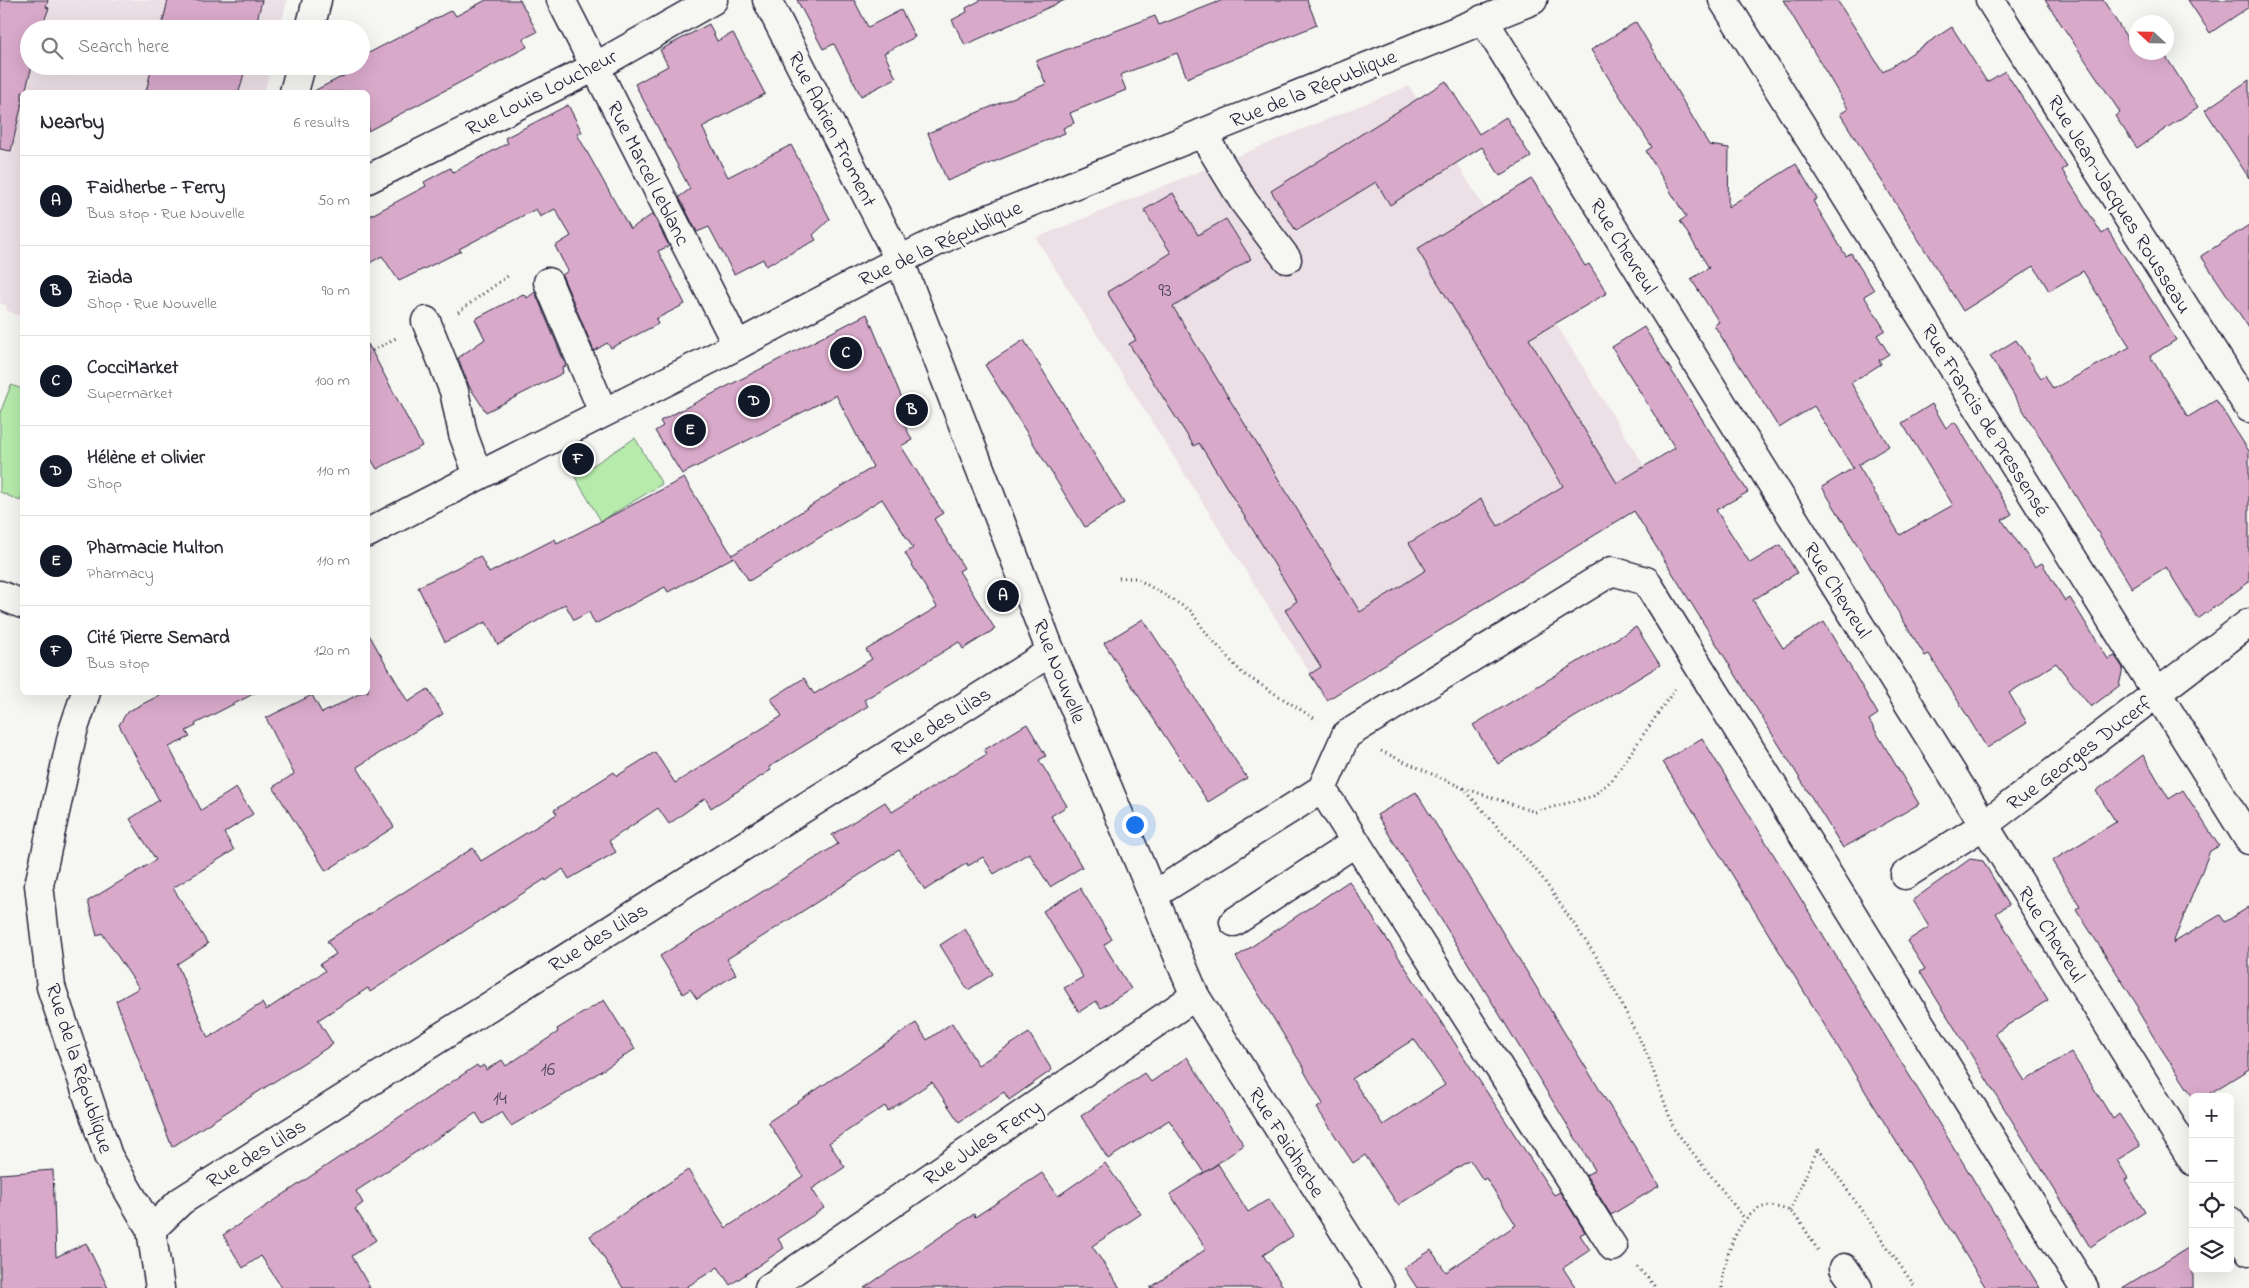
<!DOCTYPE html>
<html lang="en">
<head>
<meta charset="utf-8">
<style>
  :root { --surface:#fff; --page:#f7f7f7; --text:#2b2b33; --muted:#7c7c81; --line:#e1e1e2; --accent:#111827 }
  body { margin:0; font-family:"Indie Flower",sans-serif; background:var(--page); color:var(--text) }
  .controls { position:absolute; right:15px; bottom:15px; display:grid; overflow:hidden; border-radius:8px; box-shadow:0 5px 20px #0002 }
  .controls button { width:45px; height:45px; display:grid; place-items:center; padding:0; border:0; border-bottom:1px solid var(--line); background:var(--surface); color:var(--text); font:25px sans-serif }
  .compass { position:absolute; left:2129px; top:15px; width:45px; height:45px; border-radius:50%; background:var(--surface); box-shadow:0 5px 20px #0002; rotate:292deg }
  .you { position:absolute; left:1134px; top:824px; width:18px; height:18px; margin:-12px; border:4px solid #fff; border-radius:50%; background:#1a73e8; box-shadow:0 0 0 8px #1a73e833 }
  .badge { display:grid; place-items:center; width:32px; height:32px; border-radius:50%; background:var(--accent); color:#fff; font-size:16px; font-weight:700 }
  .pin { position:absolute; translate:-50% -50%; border:2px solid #fff; box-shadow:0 1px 5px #0006 }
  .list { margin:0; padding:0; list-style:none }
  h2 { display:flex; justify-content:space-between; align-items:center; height:65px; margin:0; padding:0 20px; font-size:21px }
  h2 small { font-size:16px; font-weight:400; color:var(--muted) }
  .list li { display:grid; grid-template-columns:32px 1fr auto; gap:15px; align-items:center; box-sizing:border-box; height:90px; padding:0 20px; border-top:1px solid var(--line) }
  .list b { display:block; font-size:19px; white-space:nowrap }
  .list p { margin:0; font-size:16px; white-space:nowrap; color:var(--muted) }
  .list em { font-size:16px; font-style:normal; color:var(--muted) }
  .icon { flex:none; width:28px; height:28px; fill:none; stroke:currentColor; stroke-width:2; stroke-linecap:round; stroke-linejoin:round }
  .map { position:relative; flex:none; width:2249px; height:1288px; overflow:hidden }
  .search { position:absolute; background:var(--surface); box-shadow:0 5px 20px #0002; left:20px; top:20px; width:350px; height:55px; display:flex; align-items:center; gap:12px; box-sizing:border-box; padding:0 18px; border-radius:28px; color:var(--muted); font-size:19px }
  .panel { position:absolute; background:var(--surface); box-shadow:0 5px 20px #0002; left:20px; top:90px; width:350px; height:605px; border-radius:8px }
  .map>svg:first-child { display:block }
  .built { fill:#eddfe6 }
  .green { fill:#b6ebac; stroke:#6c8674 }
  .building { fill:#d9a9ca; stroke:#22223b; fill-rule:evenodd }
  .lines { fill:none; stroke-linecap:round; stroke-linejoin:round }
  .minor-casing { stroke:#22223b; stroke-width:31 }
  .path { stroke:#22223b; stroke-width:3; stroke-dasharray:1 4; stroke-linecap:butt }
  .minor { stroke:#f6f6f2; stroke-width:28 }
  .labels { text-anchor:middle; stroke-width:5; stroke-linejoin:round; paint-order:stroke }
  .number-label { font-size:19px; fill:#50445f }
  .street-label { font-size:21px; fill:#22223b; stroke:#f6f6f2 }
</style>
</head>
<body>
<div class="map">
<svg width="2249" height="1288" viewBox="0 0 2249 1288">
  <rect width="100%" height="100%" fill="#f6f6f2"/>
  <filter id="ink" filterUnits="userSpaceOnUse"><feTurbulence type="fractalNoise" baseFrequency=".02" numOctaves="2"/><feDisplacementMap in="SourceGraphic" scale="10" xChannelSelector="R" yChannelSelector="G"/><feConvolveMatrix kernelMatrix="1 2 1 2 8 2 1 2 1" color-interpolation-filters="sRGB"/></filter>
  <g filter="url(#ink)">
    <g class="built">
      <polygon points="0,0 287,0 280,29 29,29 29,66 271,66 264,92 22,92 22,317 6,310 7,306 0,303"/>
      <polygon points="1409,86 1644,466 1310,673 1036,238"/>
    </g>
    <g class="green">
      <polygon points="11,385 22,389 22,494 20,501 0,492 0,413"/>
      <polygon points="635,438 662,484 601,521 575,477"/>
    </g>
    <g class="building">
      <polygon points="0,0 48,0 46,7 49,8 41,29 29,29 29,66 32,66 25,92 22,92 22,103 11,151 0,149"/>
      <polygon points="168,0 262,0 255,29 161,29"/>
      <polygon points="486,0 520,0 537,32 523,39 527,47 368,131 368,92 312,92 361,67 361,57 388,43 452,10 456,16"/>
      <polygon points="797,0 854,0 868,27 901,10 915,37 884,53 896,78 861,96 834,44 823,49"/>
      <polygon points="981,0 1065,0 965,45 952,20 967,12 966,8"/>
      <polygon points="1223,0 1307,0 1317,25 1187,78 1177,53 1120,75 1126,90 1070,113 1074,123 1063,128 1065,133 947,181 928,133 1046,84 1036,61 1155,16 1159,25"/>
      <polygon points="1783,0 1837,0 1883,72 1952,27 1987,82 2005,71 2067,167 2062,170 2102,234 2108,230 2176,340 2150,356 2188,417 2216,400 2249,451 2249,582 2198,619 2166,567 2132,588 1990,356 2016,340 2041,378 2045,375 2053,389 2130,347 2083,271 2049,291 2034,266 1963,311 1840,114 1848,109"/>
      <polygon points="2045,0 2103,0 2136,52 2163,52 2198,107 2137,148 2115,116 2120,112"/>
      <polygon points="2188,0 2249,0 2249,7 2210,33"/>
      <polygon points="1636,22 1709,145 1729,148 1728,207 1796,164 1817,199 1813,201 1846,256 1851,253 1874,290 1864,296 1885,330 1877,335 1889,354 1879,360 1881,364 1851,383 1889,446 1858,465 1900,535 1953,505 1902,423 1932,404 1946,428 1955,422 2012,514 2002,520 2035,567 2042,563 2065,601 2070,598 2108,659 2115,656 2123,668 2119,686 2091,707 2056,663 2009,693 2027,723 1987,748 1929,654 1925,656 1822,487 1853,468 1814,406 1779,428 1714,325 1719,322 1691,279 1709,268 1680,221 1686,217 1646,151 1652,147 1591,50"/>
      <polygon points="709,24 717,41 733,33 765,94 702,127 728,177 791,145 830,219 813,235 816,240 766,266 763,259 734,274 709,227 697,232 679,197 690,189 635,84 668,66 660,50"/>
      <polygon points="152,66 246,66 239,92 146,92"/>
      <polygon points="2249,80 2249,178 2205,110"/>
      <polygon points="1446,81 1479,134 1506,117 1531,157 1500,176 1482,147 1390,205 1376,182 1296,231 1271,191"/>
      <polygon points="568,105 582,132 577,134 630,229 653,214 669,246 658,251 685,304 656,319 658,324 611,348 607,343 594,351 562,275 568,271 555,246 571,236 555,209 540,217 536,209 459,249 461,251 399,281 382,256 368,264 368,217 426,186 424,182 450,168 453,172 508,143 505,138"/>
      <polygon points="1532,179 1585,266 1589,264 1607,293 1529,339 1617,483 1675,448 1612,347 1644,327 1748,492 1716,510 1750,563 1780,545 1797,573 1753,600 1783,648 1824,622 1878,714 1869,720 1919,804 1843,848 1634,511 1327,700 1310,674 1321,667 1285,610 1297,601 1199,443 1194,446 1129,344 1136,340 1107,292 1171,253 1144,210 1173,193 1198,235 1226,219 1251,259 1173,307 1360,612 1426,570 1409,543 1481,499 1498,526 1563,486 1417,249"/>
      <polygon points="2249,225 2249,328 2201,256"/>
      <polygon points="535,292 566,366 562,368 563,373 486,412 469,386 458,358 485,339 475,319 523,294 527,298"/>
      <polygon points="867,314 911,420 903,422 912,440 901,446 943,513 934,519 964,568 959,571 995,629 963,649 959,642 864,700 868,706 769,767 771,770 711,808 705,798 669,824 658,808 609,841 616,852 569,879 563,869 546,881 545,879 370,992 368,988 318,1020 333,1044 172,1147 116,1001 139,988 102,933 97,936 88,901 156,860 130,819 159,800 119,725 127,712 166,692 257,692 195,724 196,726 186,731 190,737 169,747 201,810 236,788 253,814 224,833 234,850 173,888 208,944 177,964 208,1038 262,1003 266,1010 325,971 320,964 336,954 327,941 473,848 481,861 557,814 554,810 614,772 617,776 655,752 675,783 782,716 771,699 804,678 814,694 872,659 866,650 937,607 905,553 913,548 882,499 749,581 734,557 668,592 665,587 595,624 589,612 574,620 565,604 498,645 486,622 445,642 418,587 480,556 489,573 555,539 557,544 684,478 732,555 873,467 836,395 682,474 655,431 663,426 660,421"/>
      <polygon points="1024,340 1124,503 1085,527 985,365"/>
      <polygon points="368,344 422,446 377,469 368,454"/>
      <polygon points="1143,619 1247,778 1208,802 1104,643"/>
      <polygon points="1636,627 1660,665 1498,764 1473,725"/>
      <polygon points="368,633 408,702 428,689 443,714 357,767 394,827 326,871 273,787 294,774 266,718 312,695 322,713 363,692 368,692"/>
      <polygon points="1027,724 1046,756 1039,760 1067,806 1051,816 1082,867 1050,887 1029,853 994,874 983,857 968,866 967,863 925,890 899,850 727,959 736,974 697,999 690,989 683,994 660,956 838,844 832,835 885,802 892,812 987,754 984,750"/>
      <polygon points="1702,738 2040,1288 1986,1288 1663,762"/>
      <polygon points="2143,755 2169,799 2183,790 2219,846 2210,851 2173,943 2220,915 2225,922 2249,907 2249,1069 2204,1097 2193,1097 2153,1036 2137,1009 2139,1008 2076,909 2080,906 2052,861 2116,822 2096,791"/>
      <polygon points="1416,792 1659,1186 1611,1215 1586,1175 1595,1170 1377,815"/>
      <polygon points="1970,859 1983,861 2009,905 1996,913 2048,1000 1995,1033 2025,1081 2071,1052 2113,1119 2119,1114 2140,1146 2117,1160 2128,1178 2125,1180 2145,1212 2090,1247 1920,972 1925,969 1907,941 1929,927 1913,900"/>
      <path d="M1349 881 1554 1195 1560 1192 1585 1232 1580 1235 1590 1250 1563 1268 1576 1288H1417L1404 1268 1431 1250 1446 1272 1516 1225 1486 1178 1483 1180 1470 1160 1398 1205 1365 1155 1353 1163 1317 1108 1323 1104 1304 1071 1305 1070 1236 957ZM1414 1039 1445 1085 1383 1125 1352 1079Z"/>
      <polygon points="1080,888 1112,939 1104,945 1131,989 1101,1008 1096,1001 1079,1012 1064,988 1083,977 1043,911"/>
      <polygon points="965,929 993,974 968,990 940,945"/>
      <polygon points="604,1000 635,1049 566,1094 511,1126 502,1112 483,1124 476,1113 356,1191 363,1203 355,1209 376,1240 352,1256 370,1288 282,1288 261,1256 243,1268 223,1235 477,1065 479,1068 484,1065 486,1070 502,1060 506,1066 558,1032 557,1029"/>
      <polygon points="916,1023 927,1040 952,1023 978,1065 1029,1033 1052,1070 1009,1100 1004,1092 959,1122 932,1082 888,1111 885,1106 829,1143 845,1167 812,1189 824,1208 778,1239 784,1248 730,1285 718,1267 685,1288 623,1288 590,1236 688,1170 726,1228 803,1176 768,1122"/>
      <polygon points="1187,1057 1244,1145 1204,1173 1169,1120 1108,1159 1081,1116 1144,1073 1151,1082"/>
      <polygon points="1105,1163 1141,1214 1092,1246 1120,1288 864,1288 974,1214 975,1217 1042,1173 1058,1196"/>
      <polygon points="1218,1164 1248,1212 1269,1199 1293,1236 1263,1255 1284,1288 1150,1288 1206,1249 1170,1194"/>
      <polygon points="53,1170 56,1257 86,1243 108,1288 0,1288 0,1174"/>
      <polygon points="2193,1245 2193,1288 2122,1288"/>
    </g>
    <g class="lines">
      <defs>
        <g id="minor">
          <polyline points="561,0 737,345"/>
          <polyline points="767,0 899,259 1051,652 1195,996 1380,1288"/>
          <polyline points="1723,0 2249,840"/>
          <polyline points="1990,0 2249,408"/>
          <polyline points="1483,19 2193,1161"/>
          <polyline points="310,29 317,0"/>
          <polyline points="294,92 301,66"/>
          <polyline points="1202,133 1244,202 1287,259"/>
          <polyline points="368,179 595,67 713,0"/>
          <polyline points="548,282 603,412"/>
          <polyline points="426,321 454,391 463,434 478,475"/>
          <path d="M368 533C490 468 614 409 736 346 810 307 883 267 959 231L1533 0"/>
          <polyline points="0,595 22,604"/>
          <polyline points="86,692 73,731 39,885 51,987 108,1156 151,1230 160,1288"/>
          <polyline points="1322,789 1613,1247"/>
          <polyline points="1905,875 1984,825 2249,623"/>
          <polyline points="1152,896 1322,789 1346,735 1612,571 1646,581 2084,1288"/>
          <polyline points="1234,922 1356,842"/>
          <polyline points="2230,1221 2249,1251"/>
          <polyline points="151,1230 181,1201 1051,652"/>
          <polyline points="1844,1268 1858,1288"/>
          <polyline points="769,1288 1195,996"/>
        </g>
      </defs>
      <use href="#minor" class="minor-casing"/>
      <g class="path">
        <polyline points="458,312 509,275"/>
        <polyline points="368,353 398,337"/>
        <polyline points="1119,578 1136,578 1191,611 1206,633 1242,673 1317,720"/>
        <polyline points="1381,751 1463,788 1541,876 1600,962 1648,1056 1674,1129 1745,1219"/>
        <polyline points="1464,788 1535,812 1593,796 1612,780 1675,689"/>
        <polyline points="1790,1211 1818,1148 1916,1288"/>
        <polyline points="1637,1267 1657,1288"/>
        <path d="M1722 1288C1722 1262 1741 1198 1776 1207 1780 1208 1788 1209 1791 1212 1802 1221 1810 1239 1818 1250"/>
      </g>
      <use href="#minor" class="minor"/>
    </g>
  </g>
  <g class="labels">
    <g class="number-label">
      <text x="1165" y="296">93</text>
      <text x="548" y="1075">16</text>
      <text x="500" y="1104">14</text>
    </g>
    <g class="street-label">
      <text transform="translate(1313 88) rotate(-22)" y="7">Rue de la République</text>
      <text transform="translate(541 92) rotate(-27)" y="7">Rue Louis Loucheur</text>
      <text transform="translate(833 129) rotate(63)" y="7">Rue Adrien Froment</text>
      <text transform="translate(649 173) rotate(63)" y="7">Rue Marcel Leblanc</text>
      <text transform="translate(2120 204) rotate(58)" y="7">Rue Jean-Jacques Rousseau</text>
      <text transform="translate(940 243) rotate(-25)" y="7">Rue de la République</text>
      <text transform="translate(1624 246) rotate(58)" y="7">Rue Chevreul</text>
      <text transform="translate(1986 420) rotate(58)" y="7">Rue Francis de Pressensé</text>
      <text transform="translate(1838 590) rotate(58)" y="7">Rue Chevreul</text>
      <text transform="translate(1060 671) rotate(68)" y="7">Rue Nouvelle</text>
      <text transform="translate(941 721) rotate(-32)" y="7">Rue des Lilas</text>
      <text transform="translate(2079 753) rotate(-37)" y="7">Rue Georges Ducerf</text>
      <text transform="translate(2052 934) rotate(58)" y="7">Rue Chevreul</text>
      <text transform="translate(598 937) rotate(-32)" y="7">Rue des Lilas</text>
      <text transform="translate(80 1068) rotate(72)" y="7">Rue de la République</text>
      <text transform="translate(982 1142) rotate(-34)" y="7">Rue Jules Ferry</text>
      <text transform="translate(1287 1142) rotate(58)" y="7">Rue Faidherbe</text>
      <text transform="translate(256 1153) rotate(-32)" y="7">Rue des Lilas</text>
    </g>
  </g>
</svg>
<div class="controls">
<button>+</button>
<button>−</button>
<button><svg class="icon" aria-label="locate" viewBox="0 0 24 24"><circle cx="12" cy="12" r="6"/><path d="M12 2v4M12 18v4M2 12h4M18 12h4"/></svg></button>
<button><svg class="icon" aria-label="layers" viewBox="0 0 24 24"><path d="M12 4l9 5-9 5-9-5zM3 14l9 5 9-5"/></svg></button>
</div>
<svg class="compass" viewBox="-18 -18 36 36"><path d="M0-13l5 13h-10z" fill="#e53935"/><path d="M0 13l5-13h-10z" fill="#7c7c81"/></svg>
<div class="you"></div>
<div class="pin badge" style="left:1003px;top:596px">A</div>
<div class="pin badge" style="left:912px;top:410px">B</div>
<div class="pin badge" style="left:846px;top:353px">C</div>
<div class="pin badge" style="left:754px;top:401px">D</div>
<div class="pin badge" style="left:690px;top:430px">E</div>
<div class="pin badge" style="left:578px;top:459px">F</div>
<div class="search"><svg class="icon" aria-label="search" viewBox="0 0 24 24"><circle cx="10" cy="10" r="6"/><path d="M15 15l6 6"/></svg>Search here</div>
<section class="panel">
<h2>Nearby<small>6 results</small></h2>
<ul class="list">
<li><span class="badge">A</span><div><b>Faidherbe - Ferry</b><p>Bus stop · Rue Nouvelle</p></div><em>50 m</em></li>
<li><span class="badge">B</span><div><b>Ziada</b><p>Shop · Rue Nouvelle</p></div><em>90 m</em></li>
<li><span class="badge">C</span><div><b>CocciMarket</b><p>Supermarket</p></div><em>100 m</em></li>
<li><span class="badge">D</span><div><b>Hélène et Olivier</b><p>Shop</p></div><em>110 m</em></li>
<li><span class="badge">E</span><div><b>Pharmacie Multon</b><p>Pharmacy</p></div><em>110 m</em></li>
<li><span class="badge">F</span><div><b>Cité Pierre Semard</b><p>Bus stop</p></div><em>120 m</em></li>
</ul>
</section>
</div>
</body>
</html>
